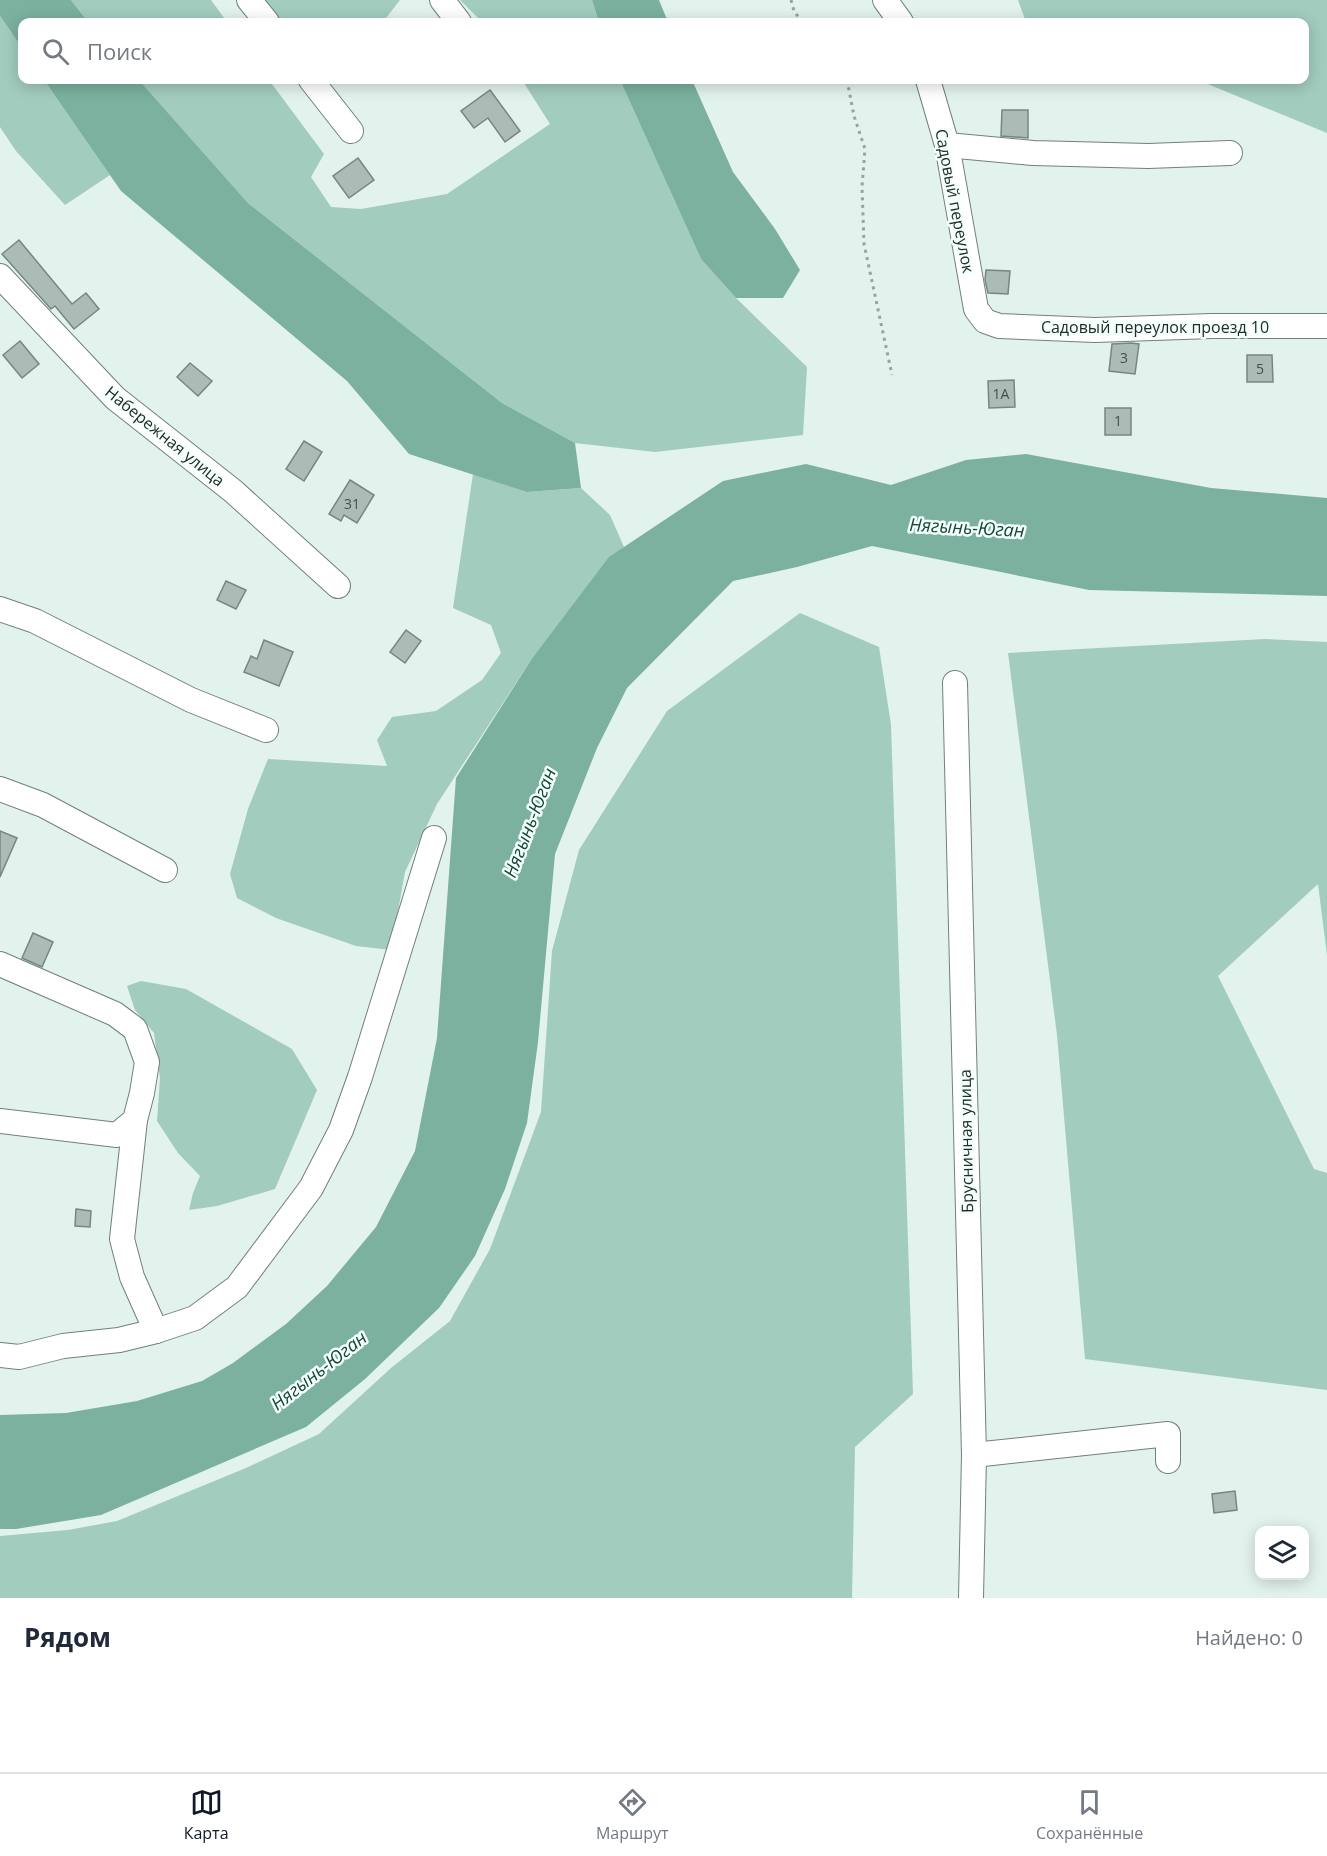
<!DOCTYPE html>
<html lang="ru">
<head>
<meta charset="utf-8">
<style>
  :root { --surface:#fff; --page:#f2f2f3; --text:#1f2937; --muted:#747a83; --line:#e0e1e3; --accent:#111827 }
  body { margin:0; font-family:"Open Sans",sans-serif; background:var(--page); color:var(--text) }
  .controls { position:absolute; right:18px; bottom:18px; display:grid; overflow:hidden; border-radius:12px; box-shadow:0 3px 15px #0003 }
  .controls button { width:54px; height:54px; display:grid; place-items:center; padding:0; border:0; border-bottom:2px solid var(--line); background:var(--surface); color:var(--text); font:30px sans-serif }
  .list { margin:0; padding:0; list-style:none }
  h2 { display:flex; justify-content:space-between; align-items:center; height:78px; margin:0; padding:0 24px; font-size:26px }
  h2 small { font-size:20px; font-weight:400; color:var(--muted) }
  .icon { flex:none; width:33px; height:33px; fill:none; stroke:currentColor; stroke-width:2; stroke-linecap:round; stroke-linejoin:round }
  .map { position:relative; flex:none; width:1327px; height:1598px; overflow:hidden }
  .search { position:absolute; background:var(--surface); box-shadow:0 3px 15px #0003; left:18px; right:18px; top:18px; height:66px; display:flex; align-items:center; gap:15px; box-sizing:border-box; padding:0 21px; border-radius:12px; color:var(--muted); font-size:22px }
  .sheet { height:174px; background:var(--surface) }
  nav { display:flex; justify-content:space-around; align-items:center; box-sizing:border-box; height:84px; border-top:2px solid var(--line); background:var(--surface); font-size:16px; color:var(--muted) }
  nav a { display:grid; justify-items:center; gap:3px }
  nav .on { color:var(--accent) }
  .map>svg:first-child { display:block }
  .green { fill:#a2ccbd }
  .water { fill:#7bb19e }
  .building { fill:#abbbb5; stroke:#788681; stroke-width:1.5 }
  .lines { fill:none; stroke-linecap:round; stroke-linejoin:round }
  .minor-casing { stroke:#71807a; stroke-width:26 }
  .path { stroke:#97a39e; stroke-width:3; stroke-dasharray:3 4.5; stroke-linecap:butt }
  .minor { stroke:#fff; stroke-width:24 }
  .labels { text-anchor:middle; stroke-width:5; stroke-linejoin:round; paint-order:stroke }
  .number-label { font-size:14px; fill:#464f4b }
  .street-label { font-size:16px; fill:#252b28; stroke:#f2fffa }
  .water-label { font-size:18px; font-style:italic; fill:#174538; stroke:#f2fffa }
</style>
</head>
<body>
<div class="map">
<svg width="1327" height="1598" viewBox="0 0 1327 1598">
  <rect width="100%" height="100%" fill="#e2f2ec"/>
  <g class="green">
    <polygon points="71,0 211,0 227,22 88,22"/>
    <polygon points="263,0 400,0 383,22 280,22"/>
    <polygon points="460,0 592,0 599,22 482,22"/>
    <polygon points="1018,0 1327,0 1327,133 1198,80 1304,80 1304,22 1026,22"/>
    <polygon points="0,16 22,48 22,80 44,80 110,175 65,205 16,151 0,127"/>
    <polygon points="139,80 269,80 324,154 311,177 331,207 361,209 447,194 550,124 522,80 620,80 701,259 736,298 807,367 803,435 655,452 575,443 502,403 248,203"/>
    <polygon points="473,474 527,492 581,488 610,515 624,547 531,660 437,804 405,872 391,950 356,946 276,918 237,898 230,874 248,809 268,759 387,766 377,740 392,717 436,711 482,680 501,653 491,625 453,608"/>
    <polygon points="800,613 879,647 891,725 913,1394 855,1447 852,1598 0,1598 0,1536 68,1530 117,1521 246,1468 319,1434 391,1368 450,1321 490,1249 541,1112 552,951 579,850 667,711"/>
    <polygon points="1265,639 1327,642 1327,955 1318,884 1218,976 1314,1169 1327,1173 1327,1390 1085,1359 1057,1035 1008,653"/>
    <polygon points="141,981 186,989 292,1049 317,1090 275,1189 217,1206 189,1210 193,1193 200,1176 178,1153 157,1121 160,1078 154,1033 135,1010 127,986"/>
  </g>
  <g class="water">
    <polygon points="0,0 71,0 88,22 22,22 22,48 0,16"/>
    <polygon points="592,0 659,0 668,22 599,22"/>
    <polygon points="44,80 139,80 248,203 502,403 575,443 581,488 527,492 409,454 347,381 121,191"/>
    <polygon points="620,80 692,80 733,172 775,229 800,270 783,298 736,298 701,259"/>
    <polygon points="1026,454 1211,488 1327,498 1327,596 1089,590 872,546 797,567 733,581 627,688 597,748 555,854 538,1042 527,1123 505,1189 475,1256 439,1308 365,1379 306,1427 101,1515 16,1529 0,1529 0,1415 66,1413 137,1401 202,1381 233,1363 286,1324 327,1286 376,1227 415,1151 437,1038 456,778 531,660 609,557 723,481 806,464 891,485 966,460"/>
  </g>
  <g class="building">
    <polygon points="490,90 520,131 505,142 488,118 474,128 461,111"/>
    <polygon points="1002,110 1028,110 1028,138 1001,136"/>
    <polygon points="358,158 374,180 349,198 333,176"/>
    <polygon points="19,240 72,304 86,293 99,309 74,329 55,306 51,309 2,254"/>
    <polygon points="986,270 1010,271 1008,294 988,293 985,280"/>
    <polygon points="20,341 39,364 22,378 3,355"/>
    <polygon points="1131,343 1139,344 1135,374 1109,371 1112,344"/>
    <polygon points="1247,355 1272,355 1273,382 1247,382"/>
    <polygon points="190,363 212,381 198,396 177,377"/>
    <polygon points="1014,380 1015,407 989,408 988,381"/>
    <rect x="1105" y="408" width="26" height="27"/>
    <polygon points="304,441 322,452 304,481 286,469"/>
    <polygon points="350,480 374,495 357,523 344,515 341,521 329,514"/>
    <polygon points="226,581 246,590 236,609 217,600"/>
    <polygon points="406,630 421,641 405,663 390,652"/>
    <polygon points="264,640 293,652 279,686 244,672 251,656 257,659"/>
    <polygon points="0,831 17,838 0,877"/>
    <polygon points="33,933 53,942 42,967 22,958"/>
    <polygon points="76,1209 91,1211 90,1227 75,1226"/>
    <polygon points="1235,1491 1237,1510 1214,1513 1212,1494"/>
  </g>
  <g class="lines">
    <defs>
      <g id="minor">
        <polyline points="249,0 267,22"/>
        <polyline points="442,0 459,22"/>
        <polyline points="885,0 901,22"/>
        <polyline points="311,80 351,131"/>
        <polyline points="928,80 947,145 976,309 985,321 999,326 1095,330 1212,326 1327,326"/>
        <polyline points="947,145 1033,153 1148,156 1230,153"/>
        <polyline points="0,276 115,398 233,491 338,586"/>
        <polyline points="0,609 35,621 191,700 266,730"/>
        <polyline points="955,683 974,1455 971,1598"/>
        <polyline points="0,789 43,805 165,870"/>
        <polyline points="0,964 115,1014 135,1029 147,1062 142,1093 135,1120 117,1135 0,1121"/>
        <polyline points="135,1120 122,1239 132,1277 156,1331"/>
        <polyline points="0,1355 19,1357 63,1346 119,1340 156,1331 195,1318 237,1287 311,1188 341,1130 360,1077 434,838"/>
        <polyline points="974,1455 1168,1434 1168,1461"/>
      </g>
    </defs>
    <use href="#minor" class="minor-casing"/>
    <g class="path">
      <polyline points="791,0 794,11 802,22"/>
      <polyline points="847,80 854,116 865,149 862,187 864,244 892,375"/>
    </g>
    <use href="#minor" class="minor"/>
  </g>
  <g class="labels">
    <g class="number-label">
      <text x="1124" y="363">3</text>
      <text x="1260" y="374">5</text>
      <text x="1001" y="399">1А</text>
      <text x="1118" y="426">1</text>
      <text x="352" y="509">31</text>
    </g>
    <g class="street-label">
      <text transform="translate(955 201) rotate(79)" y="6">Садовый переулок</text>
      <text x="1155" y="333">Садовый переулок проезд 10</text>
      <text transform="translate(165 436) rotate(39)" y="6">Набережная улица</text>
      <text transform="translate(966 1141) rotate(-91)" y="6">Брусничная улица</text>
    </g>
    <g class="water-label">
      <text transform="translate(967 528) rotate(3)" y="6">Нягынь-Юган</text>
      <text transform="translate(530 823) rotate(-69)" y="6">Нягынь-Юган</text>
      <text transform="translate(319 1371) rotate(-38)" y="6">Нягынь-Юган</text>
    </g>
  </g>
</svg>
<div class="controls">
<button><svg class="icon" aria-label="layers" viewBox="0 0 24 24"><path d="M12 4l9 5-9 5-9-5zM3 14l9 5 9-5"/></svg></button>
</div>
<div class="search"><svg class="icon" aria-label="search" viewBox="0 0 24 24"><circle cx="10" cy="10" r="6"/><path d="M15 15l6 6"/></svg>Поиск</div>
</div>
<section class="sheet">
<h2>Рядом<small>Найдено: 0</small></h2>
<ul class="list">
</ul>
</section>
<nav>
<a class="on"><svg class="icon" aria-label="map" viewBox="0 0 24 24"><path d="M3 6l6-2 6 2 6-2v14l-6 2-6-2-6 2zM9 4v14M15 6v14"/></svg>Карта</a>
<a><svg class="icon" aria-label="directions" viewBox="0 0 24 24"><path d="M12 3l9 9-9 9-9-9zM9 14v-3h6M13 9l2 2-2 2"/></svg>Маршрут</a>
<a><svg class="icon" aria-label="saved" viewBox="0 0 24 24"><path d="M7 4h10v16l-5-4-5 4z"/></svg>Сохранённые</a>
</nav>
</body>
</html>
